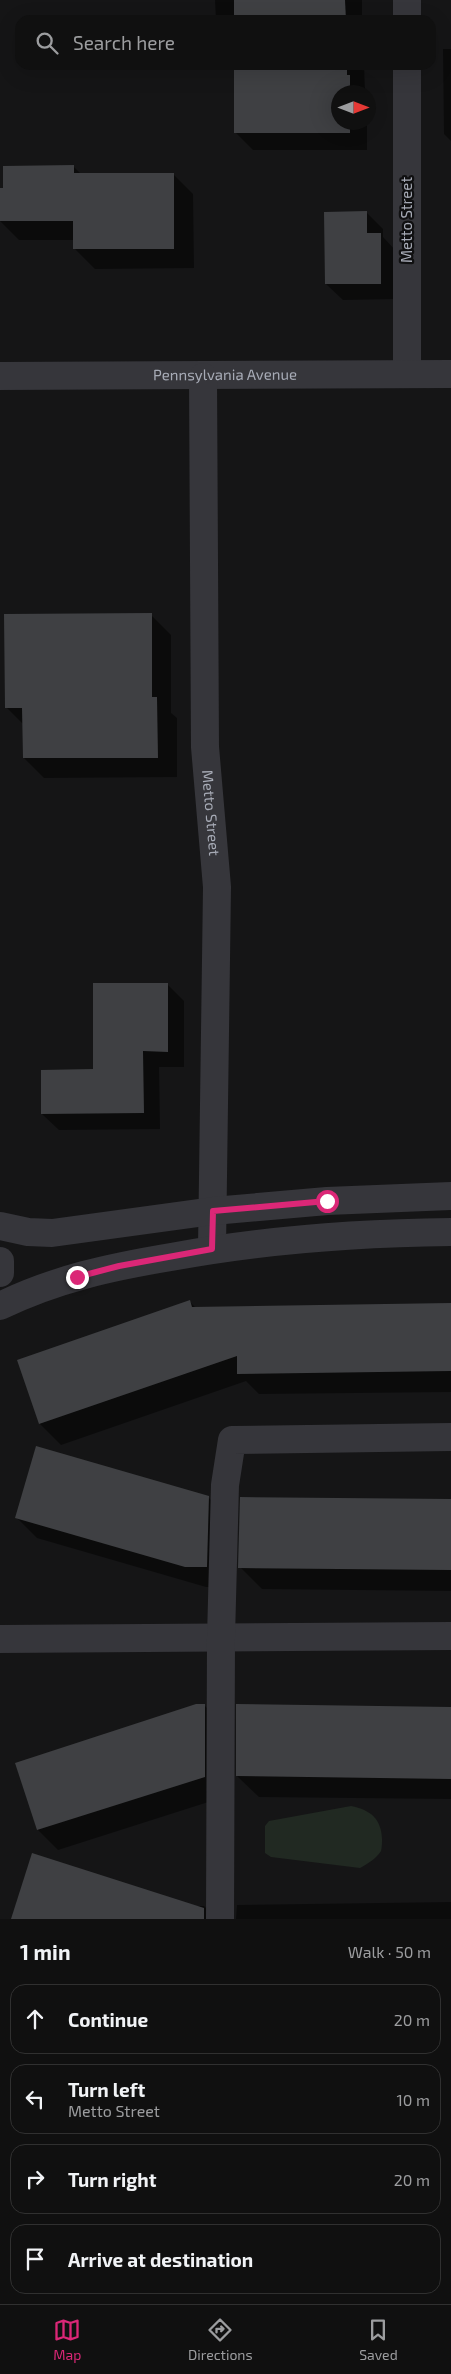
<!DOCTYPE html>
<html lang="en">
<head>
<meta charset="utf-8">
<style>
  :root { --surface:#101010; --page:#191919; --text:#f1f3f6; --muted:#9c9d9f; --line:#303030; --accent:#db2777 }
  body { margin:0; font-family:"Exo 2",sans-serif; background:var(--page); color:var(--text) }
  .compass { position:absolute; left:331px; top:85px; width:45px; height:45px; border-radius:50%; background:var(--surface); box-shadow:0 5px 20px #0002; rotate:90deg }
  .stop { position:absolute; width:15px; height:15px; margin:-11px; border:4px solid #db2777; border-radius:50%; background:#fff }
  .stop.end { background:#db2777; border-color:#fff; box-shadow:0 1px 5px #0008 }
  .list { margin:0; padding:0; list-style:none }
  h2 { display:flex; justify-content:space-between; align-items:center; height:65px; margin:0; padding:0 20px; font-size:21px }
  h2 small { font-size:16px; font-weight:400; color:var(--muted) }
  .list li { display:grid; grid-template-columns:32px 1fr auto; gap:15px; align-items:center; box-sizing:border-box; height:70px; margin:0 10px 10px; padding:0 10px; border:1px solid var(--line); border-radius:15px }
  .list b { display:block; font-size:19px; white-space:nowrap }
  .list p { margin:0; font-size:16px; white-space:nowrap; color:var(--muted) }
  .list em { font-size:16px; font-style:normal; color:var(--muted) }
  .icon { flex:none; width:28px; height:28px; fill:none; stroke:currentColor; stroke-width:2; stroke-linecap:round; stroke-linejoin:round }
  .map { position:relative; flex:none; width:451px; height:1919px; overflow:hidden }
  .search { position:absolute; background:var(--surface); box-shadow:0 5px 20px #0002; left:15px; right:15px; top:15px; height:55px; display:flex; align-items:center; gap:12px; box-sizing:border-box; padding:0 18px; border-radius:15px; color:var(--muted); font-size:19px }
  .sheet { height:385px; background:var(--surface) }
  nav { display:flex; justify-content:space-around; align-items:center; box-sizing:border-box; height:70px; border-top:1px solid var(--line); background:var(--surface); font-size:14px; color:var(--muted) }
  nav a { display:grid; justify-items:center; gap:2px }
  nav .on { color:var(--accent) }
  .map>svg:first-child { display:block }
  .green { fill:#212922 }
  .shadow { fill:#0007 }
  .building { fill:#3f4043 }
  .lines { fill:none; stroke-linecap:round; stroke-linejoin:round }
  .minor { stroke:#36363b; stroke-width:28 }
  .route { stroke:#db2777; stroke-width:6 }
  .labels { text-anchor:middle; stroke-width:4.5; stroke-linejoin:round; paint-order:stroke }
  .street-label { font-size:15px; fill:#a7abb6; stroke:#101011 }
</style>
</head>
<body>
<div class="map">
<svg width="451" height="1919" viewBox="0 0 451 1919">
  <rect width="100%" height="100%" fill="#151516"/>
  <path class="green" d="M351 1806C371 1810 381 1819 382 1839 382 1843 382 1847 381 1851 377 1858 367 1864 360 1868L271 1857 265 1853V1826L269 1821Z"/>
  <g class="shadow">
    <polygon points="215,0 362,0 362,20 216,20"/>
    <polygon points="443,49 451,49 451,141 444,134"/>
    <polygon points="234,65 364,65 365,92 338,92 338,122 367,122 367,150 253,150 235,132"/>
    <polygon points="74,167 82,175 173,174 193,194 194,268 95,269 75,249 75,240 19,240 0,221 0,189"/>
    <polygon points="366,212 383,229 383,237 396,251 396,299 343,300 326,284"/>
    <polygon points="151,615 171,635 171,713 177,718 177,777 44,778 24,758 24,725 6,707"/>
    <polygon points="168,985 184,1001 184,1067 159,1067 160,1129 59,1130 42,1114 94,1070"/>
    <polygon points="190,1302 196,1308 451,1304 451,1392 259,1394 246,1381 61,1445 40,1424 19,1361"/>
    <polygon points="208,1497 229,1518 227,1587 206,1587 37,1538 17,1518"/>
    <polygon points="451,1500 451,1591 262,1589 240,1567"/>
    <polygon points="205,1706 225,1726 224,1797 58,1850 38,1830 17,1764"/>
    <polygon points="451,1708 451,1799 259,1797 237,1776"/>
    <polygon points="451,1902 451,1919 236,1919 237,1905"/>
    <polygon points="197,1906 204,1906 217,1919 13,1919"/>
  </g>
  <g class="building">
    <polygon points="234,0 345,0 346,20 234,20"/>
    <polygon points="234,65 347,65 347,75 350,75 350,92 338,92 338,122 350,122 350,133 234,133"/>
    <polygon points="74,165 74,173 174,173 174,249 73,249 73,221 0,221 0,188 3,188 3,166"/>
    <polygon points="367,211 367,233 381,233 381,284 325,284 324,212"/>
    <polygon points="152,613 152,697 157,697 158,758 23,758 22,708 5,708 4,614"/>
    <polygon points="93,983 168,983 168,1052 143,1051 144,1113 41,1114 41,1070 93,1069"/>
    <polygon points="190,1300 192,1307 451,1303 451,1371 237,1374 237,1356 39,1424 17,1360"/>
    <polygon points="36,1446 209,1496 207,1567 185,1567 15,1518"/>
    <polygon points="240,1497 451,1499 451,1570 238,1568"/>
    <polygon points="196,1704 205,1704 205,1777 37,1830 15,1763"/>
    <polygon points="236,1704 451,1707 451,1779 236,1776"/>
    <polygon points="32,1853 204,1908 204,1919 11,1919"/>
  </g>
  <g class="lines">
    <g class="minor">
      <polyline points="407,20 407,0"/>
      <polyline points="407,374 407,65"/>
      <path id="s1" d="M0 376 451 374"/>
      <path id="s2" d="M203 377 205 747 217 887 212 1249"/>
      <polyline points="0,1226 28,1232 52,1233 213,1211 327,1201 451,1196"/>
      <polyline points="0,1261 0,1273"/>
      <path d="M0 1306C55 1279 111 1267 171 1257 263 1240 357 1233 451 1232"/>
      <polyline points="0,1639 451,1636"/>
      <polyline points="220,1919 221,1638 225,1485 232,1440 451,1437"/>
    </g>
  </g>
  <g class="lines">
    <polyline class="route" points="77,1277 119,1266 212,1249 213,1211 327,1201"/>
  </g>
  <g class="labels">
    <g class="street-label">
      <text transform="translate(407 220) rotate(-90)" y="5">Metto Street</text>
      <text dy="5" stroke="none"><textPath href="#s1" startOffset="225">Pennsylvania Avenue</textPath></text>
      <text dy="5" stroke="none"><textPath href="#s2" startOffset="436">Metto Street</textPath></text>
    </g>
  </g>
</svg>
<svg class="compass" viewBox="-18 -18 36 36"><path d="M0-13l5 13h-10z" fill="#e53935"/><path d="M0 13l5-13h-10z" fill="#9c9d9f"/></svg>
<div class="stop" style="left:327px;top:1201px"></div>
<div class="stop end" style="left:77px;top:1277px"></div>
<div class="search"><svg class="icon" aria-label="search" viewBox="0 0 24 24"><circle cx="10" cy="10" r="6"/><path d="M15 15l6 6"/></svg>Search here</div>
</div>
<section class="sheet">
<h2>1 min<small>Walk · 50 m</small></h2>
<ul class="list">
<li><svg class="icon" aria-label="ahead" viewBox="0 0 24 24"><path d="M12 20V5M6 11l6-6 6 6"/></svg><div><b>Continue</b></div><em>20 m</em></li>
<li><svg class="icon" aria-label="left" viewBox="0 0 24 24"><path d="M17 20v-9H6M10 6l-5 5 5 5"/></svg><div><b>Turn left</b><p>Metto Street</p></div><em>10 m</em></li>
<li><svg class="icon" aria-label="right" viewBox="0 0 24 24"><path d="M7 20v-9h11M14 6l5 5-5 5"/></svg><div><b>Turn right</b></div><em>20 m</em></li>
<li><svg class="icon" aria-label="arrive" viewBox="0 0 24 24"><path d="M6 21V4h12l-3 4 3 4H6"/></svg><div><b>Arrive at destination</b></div></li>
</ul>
</section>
<nav>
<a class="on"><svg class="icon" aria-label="map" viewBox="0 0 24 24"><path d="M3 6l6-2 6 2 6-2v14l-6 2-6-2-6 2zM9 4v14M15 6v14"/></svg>Map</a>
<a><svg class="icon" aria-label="directions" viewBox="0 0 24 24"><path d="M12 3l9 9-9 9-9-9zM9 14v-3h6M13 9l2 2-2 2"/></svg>Directions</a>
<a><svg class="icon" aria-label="saved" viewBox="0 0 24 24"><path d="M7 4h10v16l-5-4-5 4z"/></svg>Saved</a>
</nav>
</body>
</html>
